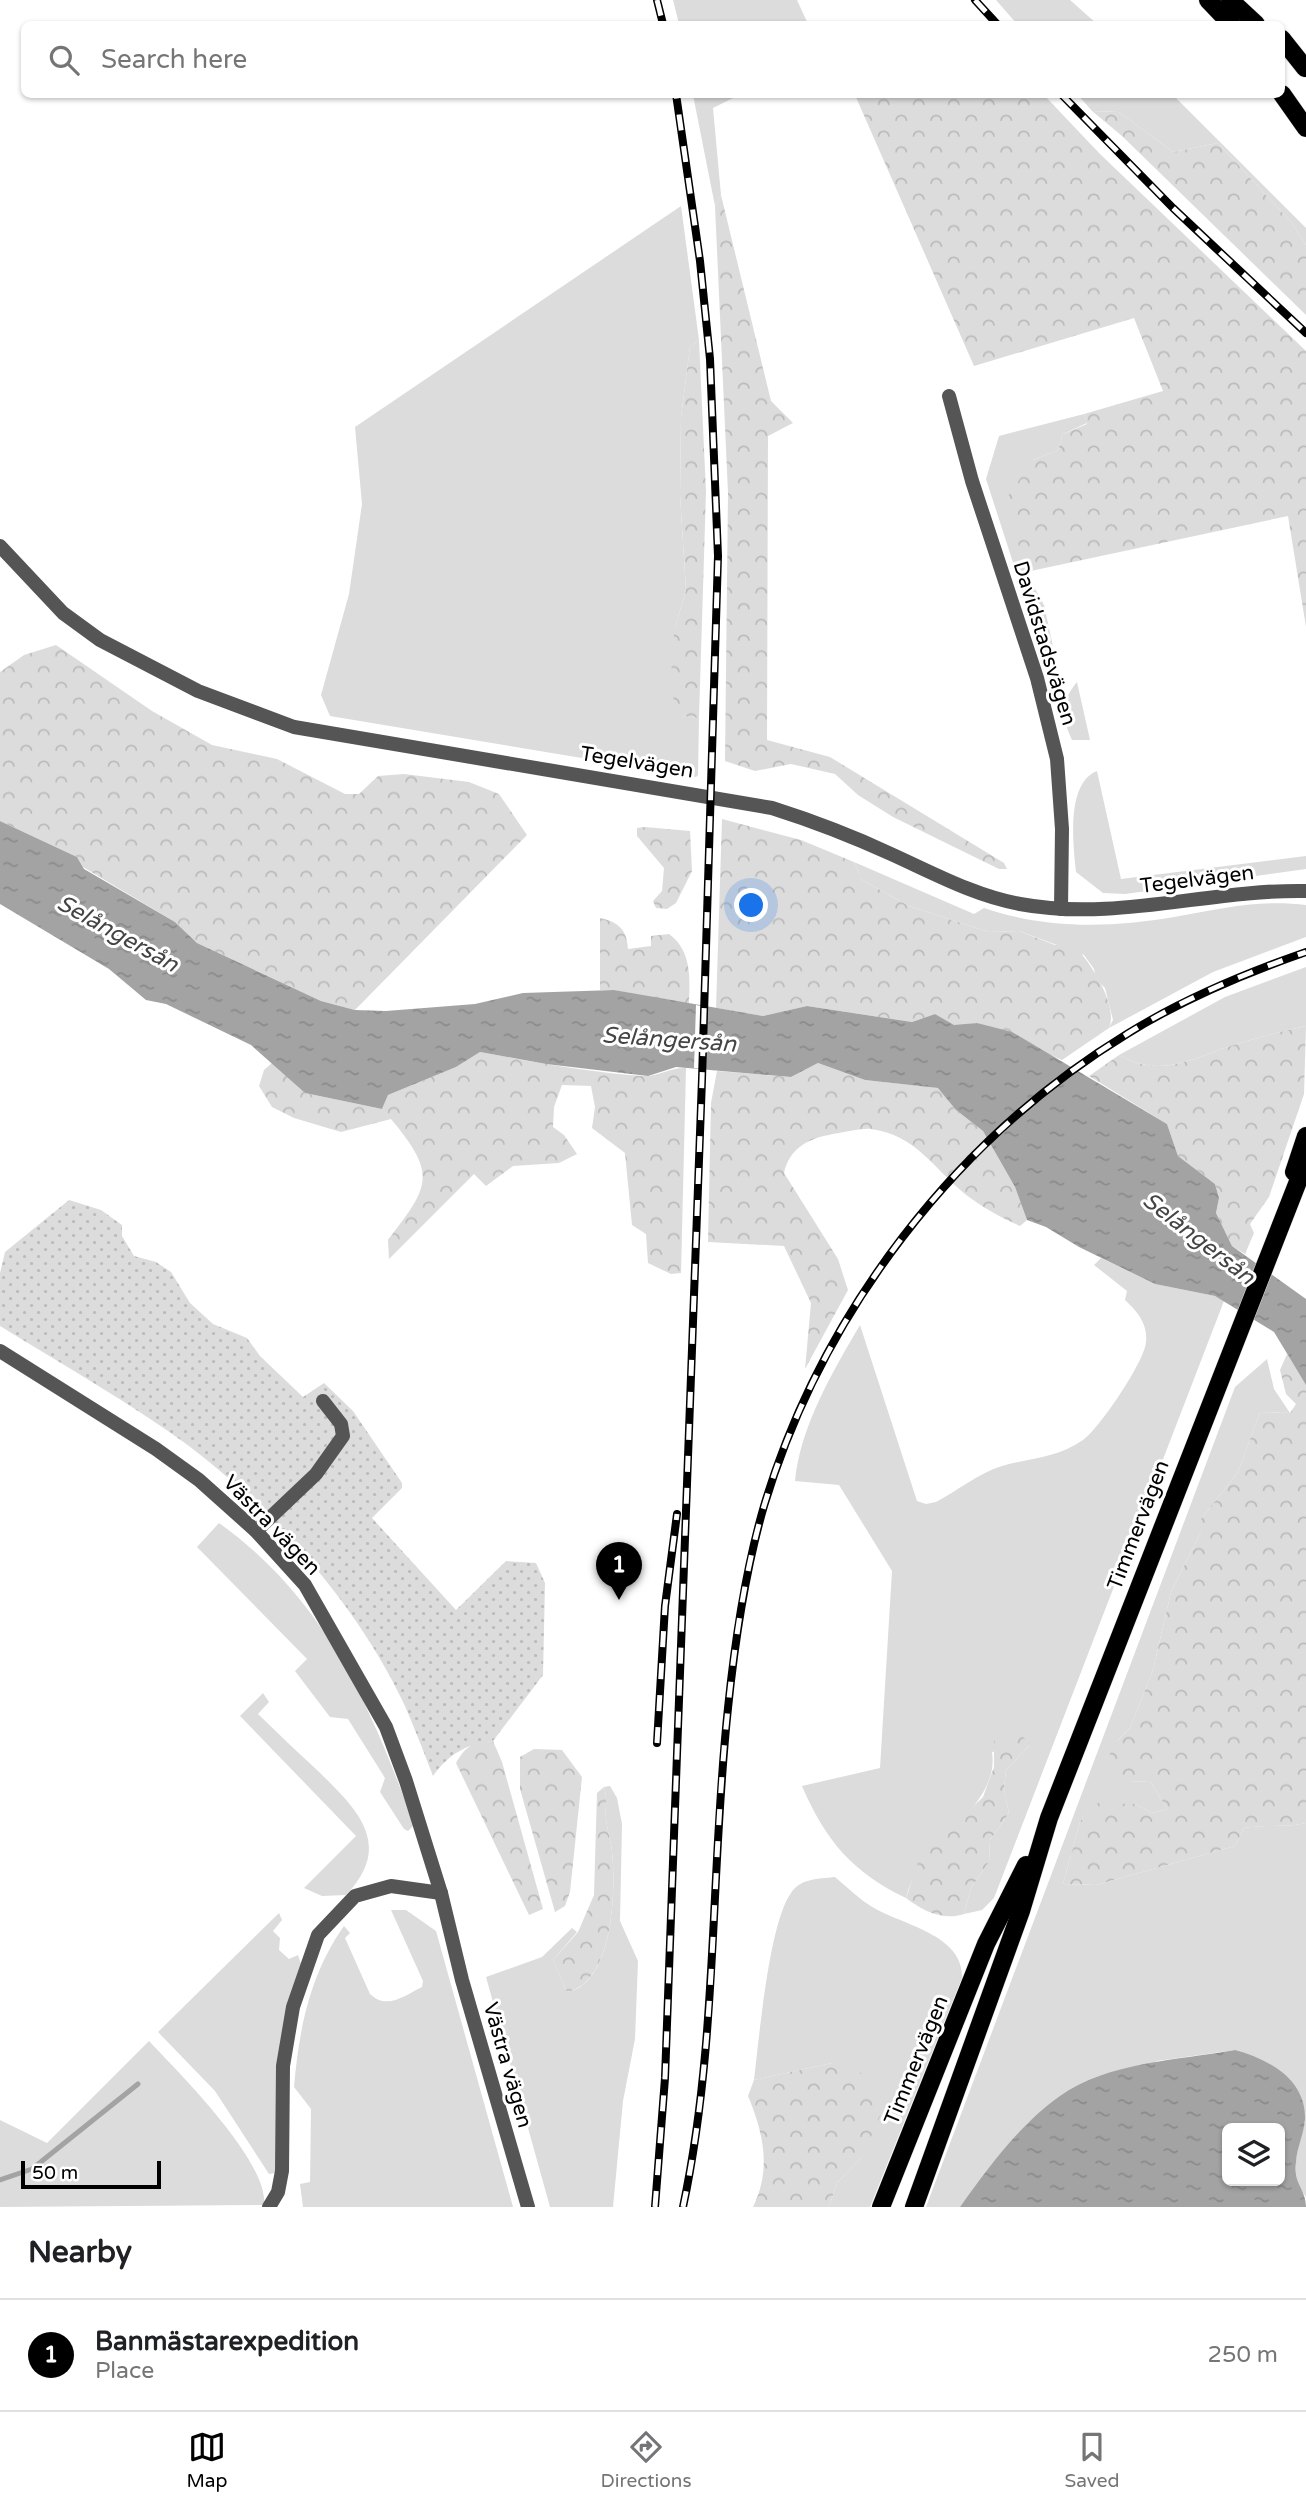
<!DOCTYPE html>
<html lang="en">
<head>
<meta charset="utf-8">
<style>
  :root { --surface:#fff; --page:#f2f2f2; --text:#202124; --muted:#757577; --line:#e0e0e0; --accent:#000 }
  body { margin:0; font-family:"Varela Round",sans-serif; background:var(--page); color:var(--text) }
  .controls { position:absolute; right:21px; bottom:21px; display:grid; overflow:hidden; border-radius:10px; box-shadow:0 2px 5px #0004 }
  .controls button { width:63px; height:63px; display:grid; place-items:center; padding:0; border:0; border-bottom:2px solid var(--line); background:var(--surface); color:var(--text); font:35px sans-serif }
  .scale { position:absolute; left:21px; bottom:18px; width:140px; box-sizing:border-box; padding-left:7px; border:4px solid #000; border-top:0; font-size:19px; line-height:24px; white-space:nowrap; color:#000; -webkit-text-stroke:5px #fff; paint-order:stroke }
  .you { position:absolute; left:752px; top:906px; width:24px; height:24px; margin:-18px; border:5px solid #fff; border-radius:50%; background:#1a73e8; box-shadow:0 0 0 10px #1a73e833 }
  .badge { display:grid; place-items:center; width:46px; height:46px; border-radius:50%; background:var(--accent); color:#fff; font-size:23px; font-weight:700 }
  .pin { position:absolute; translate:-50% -58px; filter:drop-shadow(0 2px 4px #0008) }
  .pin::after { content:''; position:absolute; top:37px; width:24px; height:21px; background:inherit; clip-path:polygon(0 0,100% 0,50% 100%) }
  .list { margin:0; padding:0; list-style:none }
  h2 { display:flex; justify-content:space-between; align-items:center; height:91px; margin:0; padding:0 28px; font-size:30px }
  h2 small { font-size:23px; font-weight:400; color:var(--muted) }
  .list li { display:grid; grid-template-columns:46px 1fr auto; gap:21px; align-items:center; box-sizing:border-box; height:112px; padding:0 28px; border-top:2px solid var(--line) }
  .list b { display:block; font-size:26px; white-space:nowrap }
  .list p { margin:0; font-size:23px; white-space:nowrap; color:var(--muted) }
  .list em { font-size:23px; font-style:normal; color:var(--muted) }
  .icon { flex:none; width:38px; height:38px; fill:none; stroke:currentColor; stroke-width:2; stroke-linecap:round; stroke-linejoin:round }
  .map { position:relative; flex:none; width:1306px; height:2207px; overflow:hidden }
  .search { position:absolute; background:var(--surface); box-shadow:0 2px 5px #0004; left:21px; right:21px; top:21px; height:77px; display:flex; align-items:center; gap:18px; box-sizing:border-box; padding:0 24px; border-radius:10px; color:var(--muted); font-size:26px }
  .sheet { height:203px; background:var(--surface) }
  nav { display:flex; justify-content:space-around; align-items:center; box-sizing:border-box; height:98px; border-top:2px solid var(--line); background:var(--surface); font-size:19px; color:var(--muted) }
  nav a { display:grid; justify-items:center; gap:4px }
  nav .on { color:var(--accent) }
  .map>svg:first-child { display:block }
  .grass { fill:#dcdcdc }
  .forest { fill:url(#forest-crowns) }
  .park { fill:url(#park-dots) }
  .water { fill:url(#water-ripples); fill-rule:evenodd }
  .pier { fill:#fff }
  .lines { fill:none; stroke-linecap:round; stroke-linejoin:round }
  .stream { stroke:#a3a3a3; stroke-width:5 }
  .primary-casing { stroke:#dbdbdb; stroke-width:19 }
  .minor { stroke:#555; stroke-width:14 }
  .tertiary { stroke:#555; stroke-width:14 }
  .primary { stroke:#000; stroke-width:18 }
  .rail-casing { stroke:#000; stroke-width:8 }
  .rail { stroke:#fff; stroke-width:5; stroke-dasharray:16; stroke-linecap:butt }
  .labels { text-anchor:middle; stroke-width:6; stroke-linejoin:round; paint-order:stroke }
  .street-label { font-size:21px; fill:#000; stroke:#fff }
  .water-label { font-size:23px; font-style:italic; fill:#444; stroke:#fff }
</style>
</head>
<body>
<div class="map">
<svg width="1306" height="2207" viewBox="0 0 1306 2207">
  <defs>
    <pattern id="forest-crowns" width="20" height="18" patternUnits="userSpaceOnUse" patternTransform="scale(1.75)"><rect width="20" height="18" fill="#dcdcdc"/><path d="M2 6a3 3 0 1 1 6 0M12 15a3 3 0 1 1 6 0" fill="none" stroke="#bbb"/></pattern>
    <pattern id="park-dots" width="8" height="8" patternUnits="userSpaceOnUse" patternTransform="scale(1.75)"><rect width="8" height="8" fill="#dcdcdc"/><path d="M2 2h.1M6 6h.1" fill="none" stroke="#bbb" stroke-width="1.8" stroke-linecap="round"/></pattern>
    <pattern id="water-ripples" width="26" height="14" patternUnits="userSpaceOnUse" patternTransform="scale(1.75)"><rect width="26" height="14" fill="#a3a3a3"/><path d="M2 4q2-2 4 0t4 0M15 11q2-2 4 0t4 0" fill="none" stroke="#8b8b8b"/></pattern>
  </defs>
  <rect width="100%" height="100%" fill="#fff"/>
  <g class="grass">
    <polygon points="673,0 797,0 808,24 679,24"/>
    <polygon points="996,0 1070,0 1097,24 1017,24"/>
    <polygon points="693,95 739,95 713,108 721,195 715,206"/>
    <polygon points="1078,95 1173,95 1306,228 1306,245 1292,223 1218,143 1173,152 1119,112 1092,111"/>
    <polygon points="681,206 699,340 690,347 681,417 680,495 686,590 675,627 681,716 699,718 698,775 696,777 330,716 321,695 349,594 362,504 355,427"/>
    <polygon points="1084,414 1087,423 1063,434 1058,450 1033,460 1026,572 1044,605 1054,651 1045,652 1040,646 986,479 999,436"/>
    <path d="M1077 682 1090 740H1072C1061 716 1060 703 1077 682Z"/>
    <path d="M1097 771 1121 879 1306 856V869L1125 894 1103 893 1076 872C1073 844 1066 783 1097 771Z"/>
    <path d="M854 862 974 914 984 908C1046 929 1109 928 1174 917 1219 909 1260 899 1306 905V937L1213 972 1109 1028 1113 1020 1105 988 1096 979 1094 969 1084 955 1019 931 989 932 909 906 862 880Z"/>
    <path d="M1306 967V1026C1281 1031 1257 1038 1233 1045 1194 1058 1160 1079 1119 1055L1225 997Z"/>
    <path d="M1101 1258 1155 1284 1215 1296 1224 1301 994 1898 982 1910 964 1914 971 1888 989 1862 990 1840 1009 1813 1004 1789 1006 1770 1030 1745 992 1752C1001 1809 918 1842 906 1898 853 1873 825 1840 802 1786L880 1768 892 1571 839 1485 795 1481C800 1427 833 1371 860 1325L917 1501 926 1504 936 1502C957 1491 979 1473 1002 1466 1030 1458 1057 1458 1083 1440 1099 1429 1145 1361 1146 1342 1148 1324 1137 1311 1125 1300L1127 1291 1094 1265Z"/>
    <path d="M1267 1359 1274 1389 1290 1413 1260 1412 1238 1472 1201 1519V1532L1171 1592 1153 1670 1130 1728 1117 1741 1129 1782 1150 1781 1167 1809 1153 1813 1135 1804H1092L1080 1822 1063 1884 1096 1885 1235 1846 1244 1828C1266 1824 1284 1828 1306 1823V2197C1287 2172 1299 2149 1305 2121L1235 2050 1157 2061 992 2167 960 2207H926L1235 1387Z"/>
    <path d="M219 1523C325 1599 371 1706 414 1825L408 1831 404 1829 380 1792 385 1778 348 1719 330 1717 295 1671 307 1659 197 1547Z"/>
    <path d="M263 1693 269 1702 258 1714C278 1733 297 1752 317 1770 356 1808 395 1844 346 1895L322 1896 304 1888 356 1836 240 1716Z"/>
    <path d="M610 1786 617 1798 622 1824 620 1921 638 1961 635 2039 623 2101 613 2207H550L486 1977 542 1957 572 1928 577 1932 553 1960 567 1992C614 1984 616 1887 612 1851 611 1841 607 1830 606 1819 605 1807 608 1800 604 1787Z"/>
    <path d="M835 1877C847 1887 860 1900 874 1908 903 1925 964 1935 962 1978L870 2207H829L837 2183 862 2157 832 2063 754 2080C759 2039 769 1923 791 1893 801 1878 818 1879 835 1877Z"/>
    <path d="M391 1910H406L436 1931 513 2207H303L300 2184 310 2182 311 2109 294 2087C299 2029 310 1974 344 1926L350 1933 345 1938 370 1994C387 2010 404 1996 422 1987L423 1981Z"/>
    <polygon points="279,1913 282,1920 273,1931 280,1938 279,1950 289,1959 298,1955 301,1964 275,2173 269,2174 215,2091 158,2032"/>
    <path d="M149 2041C179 2073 269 2162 264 2205L0 2207V2120L47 2143Z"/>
  </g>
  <g class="forest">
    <polygon points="855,95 1044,95 1100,154 1306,351 1306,627 1288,516 1026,572 1006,499 1033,460 1058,450 1063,434 1087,424 1084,414 1163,391 1134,318 974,366"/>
    <polygon points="1092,111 1119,112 1173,152 1218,143 1292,223 1306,245 1306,315 1122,136"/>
    <polygon points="721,195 771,401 793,423 768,436 767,740 830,757 1004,863 1007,869 999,869 893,817 858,795 835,774 791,764 755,771 725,761 728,493 715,206"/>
    <polygon points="699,340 706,492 699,718 681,716 674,710 671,656 675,627 686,590 680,495 681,417 690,347"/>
    <polygon points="56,645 152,711 212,745 277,759 345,794 359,794 378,776 404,774 469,782 499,794 527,835 355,1010 321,1001 197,943 175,922 83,867 77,857 0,821 0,672 24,655"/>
    <path d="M722 819 801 840 854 862 862 880 909 906 989 932 1019 931 1055 945 1072 943C1089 960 1119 1005 1109 1028L1062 1060 977 1023 954 1026 935 1014 912 1022 807 1006 763 1016 716 1008Z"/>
    <polygon points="645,827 690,831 692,871 676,903 667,909 656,908 653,901 662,891 664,868 637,836 637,828"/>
    <path d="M600 918C619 922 627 930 628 949L651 946V936L669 934C692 951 690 978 689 1005L614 990H600Z"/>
    <path d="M1306 1026 1304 1094 1269 1197 1250 1224 1254 1233 1245 1254 1232 1246 1216 1213 1219 1198 1215 1184 1178 1156 1167 1124 1089 1076 1119 1055C1160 1079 1194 1058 1233 1045 1257 1038 1281 1031 1306 1026Z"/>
    <path d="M480 1052C534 1062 588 1072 643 1076 658 1077 671 1067 686 1068L681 1273 671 1274 648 1263 646 1234 632 1225 625 1153 592 1128 595 1107 591 1086 562 1085 554 1107 553 1127 564 1135 577 1154 559 1163 513 1166 486 1186 474 1174 389 1259 388 1240C429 1186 438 1175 391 1119L341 1132 294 1118 272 1107 259 1086 264 1070 272 1063 305 1093 382 1109 388 1095 456 1067Z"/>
    <path d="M818 1063 865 1080 939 1088 956 1110 983 1131 1015 1187 1027 1220 1020 1226C1000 1217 983 1208 965 1194 933 1168 916 1135 871 1129 862 1128 839 1133 829 1135 806 1139 789 1150 784 1173L838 1259 848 1290 805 1369 811 1303 784 1246 708 1242 711 1103 717 1071 791 1077Z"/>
    <path d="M1287 1354 1306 1384V1823C1284 1828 1266 1824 1244 1828L1235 1846 1096 1885 1063 1884 1080 1822 1092 1803 1135 1804 1153 1813 1167 1809 1150 1781 1129 1782 1112 1778 1104 1765 1117 1741 1130 1728 1153 1670 1171 1592 1201 1532V1519L1238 1472 1260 1412 1290 1413 1296 1404 1286 1394 1280 1370Z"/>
    <path d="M1008 1730 1020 1733 1030 1745 1006 1770 1004 1789 1009 1813 990 1840 989 1862 971 1888 964 1914C943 1921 923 1911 906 1898L919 1859 983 1797 994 1767V1740Z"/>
    <path d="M493 1741 502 1762 543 1909 529 1915 456 1763C466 1745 473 1743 493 1741Z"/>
    <polygon points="534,1749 562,1750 582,1777 570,1892 565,1906 555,1912 520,1789 520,1757"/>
    <path d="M604 1787C608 1800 605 1807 606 1819 607 1830 611 1841 612 1851 616 1888 614 1983 567 1992L553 1960 578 1932 594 1895 597 1793Z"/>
    <path d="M832 2063 855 2064 875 2094 881 2114 862 2157 837 2183 829 2207H753C772 2169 763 2132 748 2096L754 2080Z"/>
  </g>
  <path class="park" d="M69 1200 101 1210 122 1225V1236L134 1256 156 1262 171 1272 190 1303 213 1324 247 1338 260 1356 303 1397 324 1383 353 1411 402 1483V1488L372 1518 456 1610 506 1561 536 1563 545 1583 543 1675 493 1741C466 1744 449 1754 433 1776 424 1753 415 1729 405 1706 360 1609 274 1510 189 1446 129 1402 63 1365 0 1326V1273L5 1252Z"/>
  <g class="water">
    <polygon points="0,821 77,857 84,869 175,922 197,943 321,1001 355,1010 386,1011 475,1004 523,993 614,990 763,1016 807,1006 912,1022 935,1014 954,1025 977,1023 1012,1032 1167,1124 1178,1156 1215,1184 1219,1198 1216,1213 1232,1246 1306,1299 1306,1385 1274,1332 1215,1296 1155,1284 1079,1247 1046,1227 1027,1220 1015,1187 983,1131 956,1110 938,1088 865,1080 818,1063 791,1077 676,1067 648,1076 546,1064 480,1052 456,1067 388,1095 382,1109 305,1093 251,1045 166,1004 146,1000 109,969 0,904"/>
    <path d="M1235 2050C1268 2059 1306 2079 1305 2119 1304 2134 1297 2147 1296 2162 1293 2184 1306 2189 1306 2207H960C988 2168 1020 2124 1060 2096 1107 2062 1179 2060 1235 2050ZM1227 2128H1280V2181H1227Z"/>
  </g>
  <polygon class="pier" points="696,1005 705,1007 703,1069 694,1068"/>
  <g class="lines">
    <polyline class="stream" points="0,2180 32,2169 138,2084"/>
    <defs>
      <g id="primary">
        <polyline points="1208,0 1231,24"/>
        <polyline points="1230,0 1256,24"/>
        <polyline points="1282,39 1305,68"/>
        <polyline points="1282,94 1306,128"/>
        <polyline points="1294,1172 1306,1136"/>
        <polyline points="881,2207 986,1944 1026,1865"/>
        <polyline points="914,2207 1021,1911 1049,1818 1306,1161"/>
      </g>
    </defs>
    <use href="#primary" class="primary-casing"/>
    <g class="minor">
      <polyline points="949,396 972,481 1037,678 1057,759 1062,829 1061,909"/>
      <path d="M0 546 63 613 100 640 198 691 294 727 772 808C813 821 852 836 891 854 933 873 975 896 1020 904 1117 922 1210 889 1306 891"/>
      <polyline points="256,1531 316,1474 343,1436 341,1424 323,1401"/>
      <polyline points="269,2207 278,2192 282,2171 283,2066 293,2007 318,1935 355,1896 391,1886 441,1893"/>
    </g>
    <polyline class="tertiary" points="0,1351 156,1449 199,1480 256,1531 305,1585 386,1727 406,1781 441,1893 462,1980 528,2207"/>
    <use href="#primary" class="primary"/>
    <defs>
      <g id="rail">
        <polyline points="657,0 663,24"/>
        <polyline points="975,0 997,24"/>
        <polyline points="1061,94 1173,208 1306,333"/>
        <polyline points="657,1743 665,1606 677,1514"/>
        <polyline points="655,2207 665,2078 702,1079 718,556 710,359 700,261 676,94"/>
        <path d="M683 2207C718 2042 710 1875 728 1708 735 1640 745 1571 764 1506 822 1313 955 1139 1127 1034 1183 999 1243 974 1306 952"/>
      </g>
    </defs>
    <use href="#rail" class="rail-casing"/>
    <use href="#rail" class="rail"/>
  </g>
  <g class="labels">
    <g class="street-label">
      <text transform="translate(1045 643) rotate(73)" y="7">Davidstadsvägen</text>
      <text transform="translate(637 762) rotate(9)" y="7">Tegelvägen</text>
      <text transform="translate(1197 879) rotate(-7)" y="7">Tegelvägen</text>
      <text transform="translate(272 1525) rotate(46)" y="7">Västra vägen</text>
      <text transform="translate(1138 1525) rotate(-69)" y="7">Timmervägen</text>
      <text transform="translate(916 2060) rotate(-68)" y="7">Timmervägen</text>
      <text transform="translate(508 2065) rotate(74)" y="7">Västra vägen</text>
    </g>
    <g class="water-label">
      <text transform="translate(118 933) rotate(29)" y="8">Selångersån</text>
      <text transform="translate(669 1039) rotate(4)" y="8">Selångersån</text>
      <text transform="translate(1199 1238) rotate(38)" y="8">Selångersån</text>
    </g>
  </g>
</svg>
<div class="controls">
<button><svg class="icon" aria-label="layers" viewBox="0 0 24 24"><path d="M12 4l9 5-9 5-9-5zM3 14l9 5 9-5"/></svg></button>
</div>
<div class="scale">50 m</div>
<div class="you"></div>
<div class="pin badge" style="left:619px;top:1600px">1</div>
<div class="search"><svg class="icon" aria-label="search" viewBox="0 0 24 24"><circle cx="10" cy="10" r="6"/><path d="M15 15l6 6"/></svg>Search here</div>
</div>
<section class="sheet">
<h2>Nearby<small></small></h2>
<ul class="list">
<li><span class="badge">1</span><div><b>Banmästarexpedition</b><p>Place</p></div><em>250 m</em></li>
</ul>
</section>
<nav>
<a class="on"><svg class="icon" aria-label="map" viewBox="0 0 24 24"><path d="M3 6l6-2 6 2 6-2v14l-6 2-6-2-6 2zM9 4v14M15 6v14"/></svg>Map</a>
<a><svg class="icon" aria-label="directions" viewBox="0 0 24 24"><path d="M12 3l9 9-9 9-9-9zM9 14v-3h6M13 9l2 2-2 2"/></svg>Directions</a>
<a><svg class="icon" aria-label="saved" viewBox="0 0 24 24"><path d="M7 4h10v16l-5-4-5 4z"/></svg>Saved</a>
</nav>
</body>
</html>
